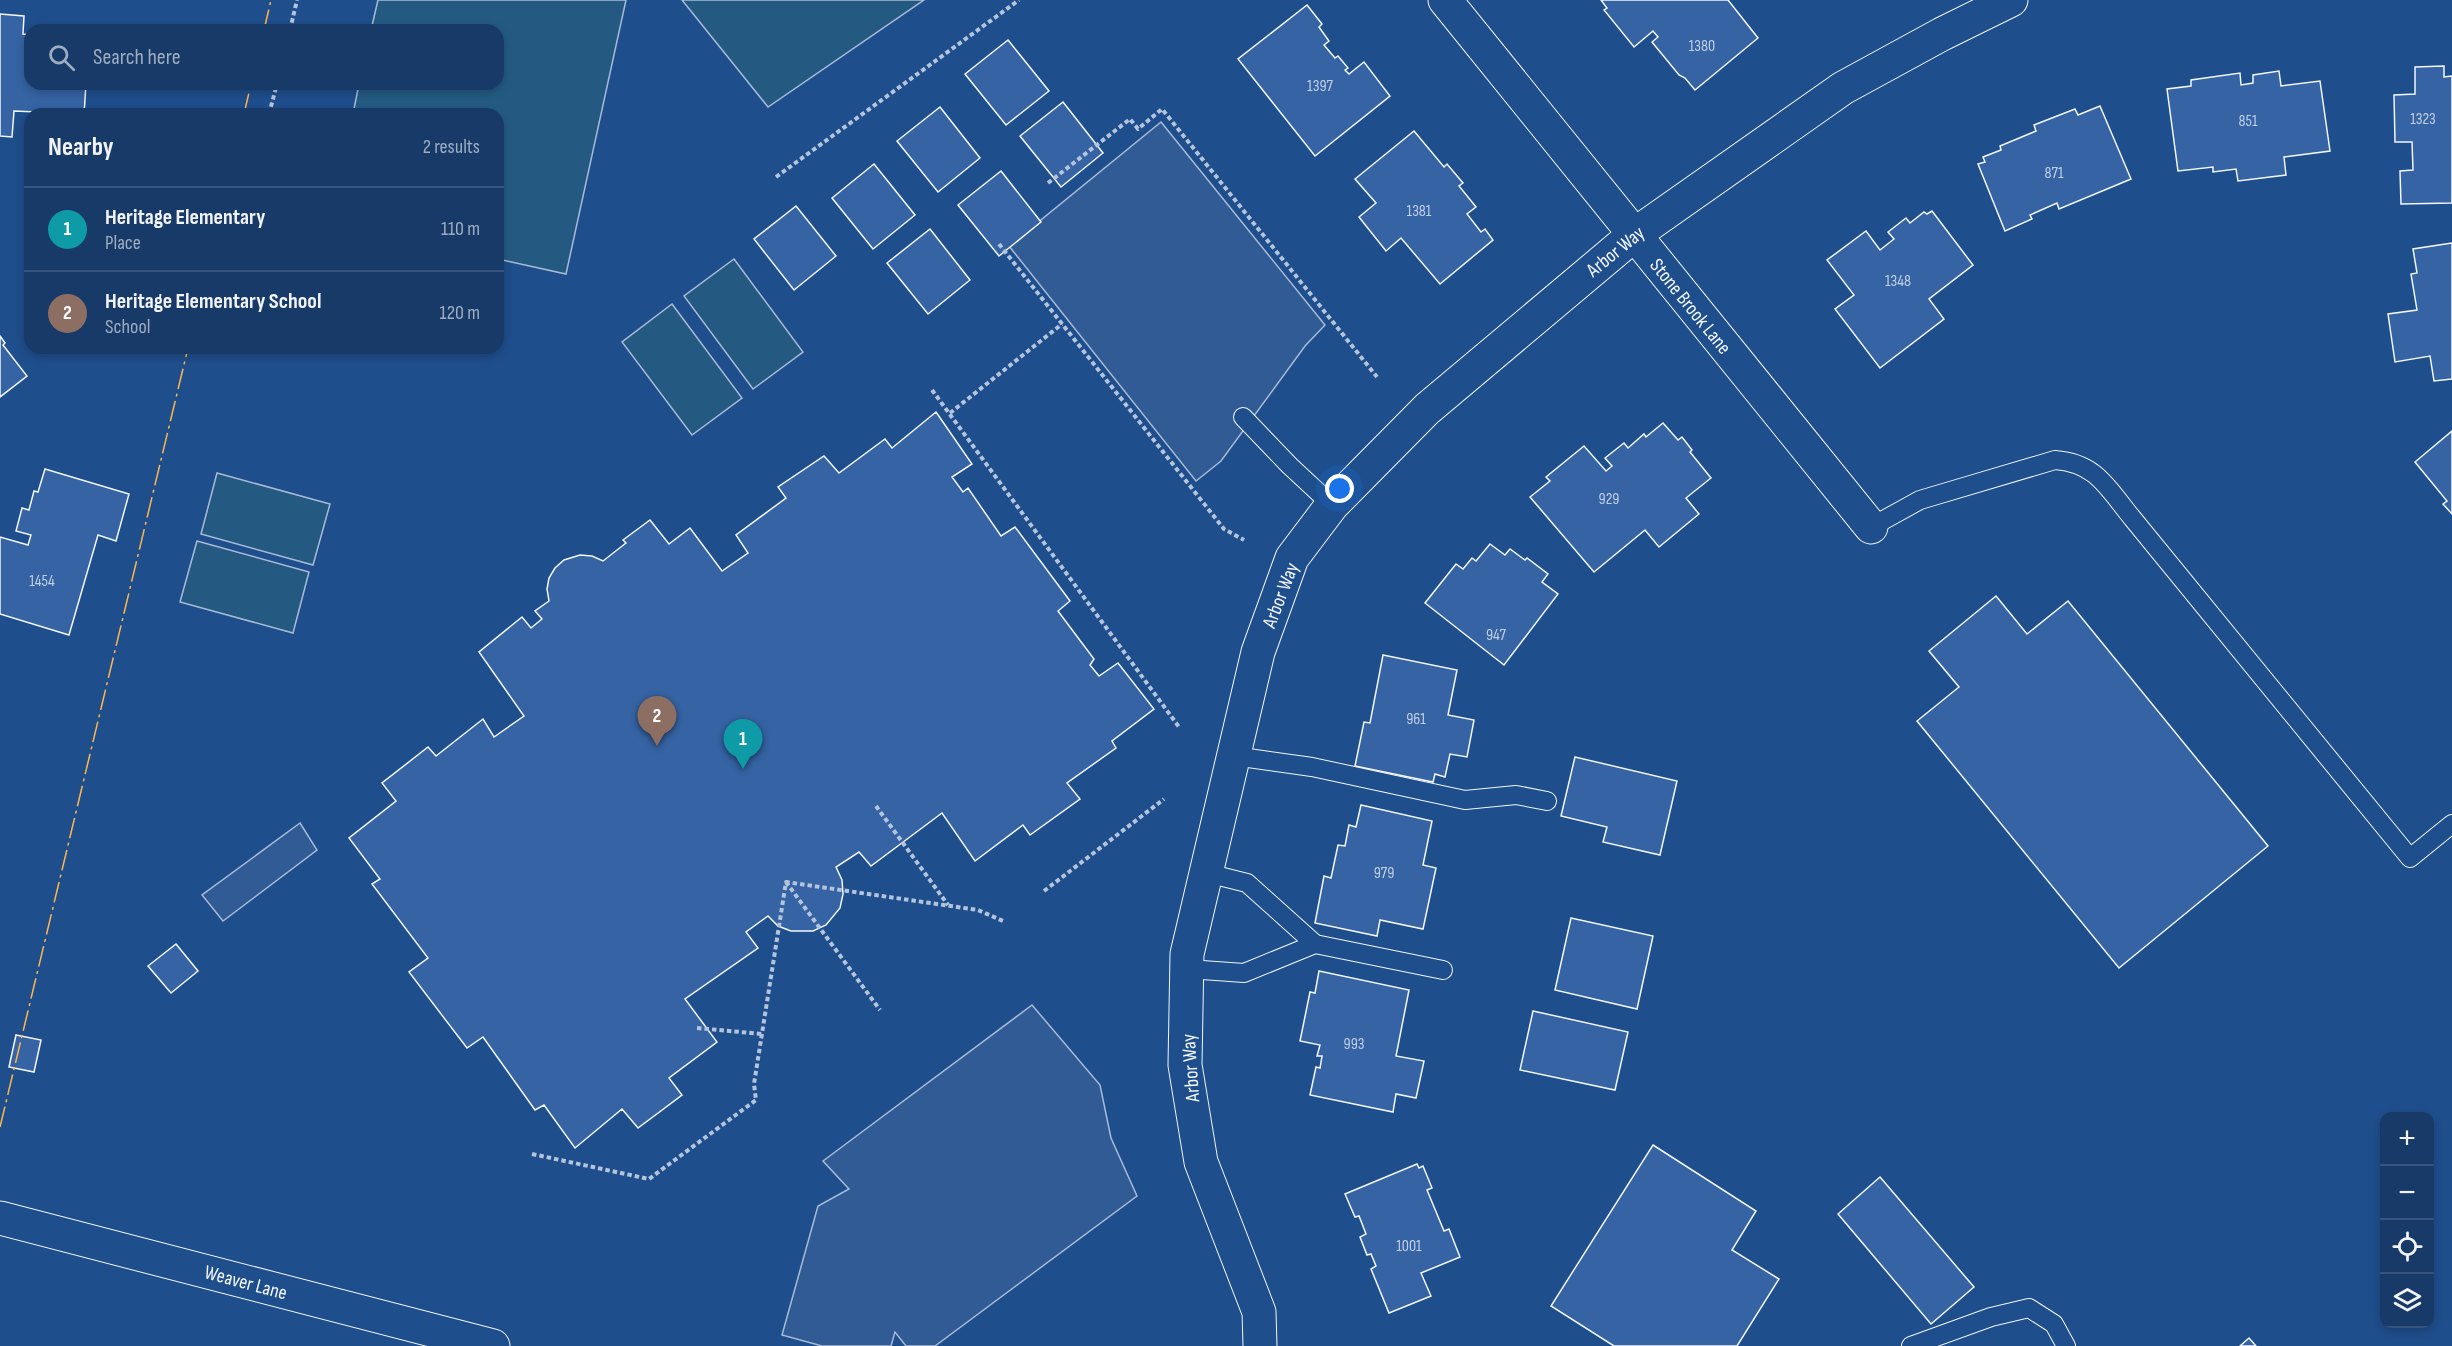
<!DOCTYPE html>
<html lang="en">
<head>
<meta charset="utf-8">
<style>
  :root { --surface:#173a69; --page:#20416f; --text:#f1f3f6; --muted:#9eadc0; --line:#36547d; --accent:#ffb74d }
  body { margin:0; font-family:"Sofia Sans Condensed",sans-serif; background:var(--page); color:var(--text) }
  .controls { position:absolute; right:18px; bottom:18px; display:grid; overflow:hidden; border-radius:12px; box-shadow:0 3px 9px #0003 }
  .controls button { width:54px; height:54px; display:grid; place-items:center; padding:0; border:0; border-bottom:2px solid var(--line); background:var(--surface); color:var(--text); font:30px sans-serif }
  .you { position:absolute; left:1340px; top:489px; width:21px; height:21px; margin:-15px; border:4px solid #fff; border-radius:50%; background:#1a73e8; box-shadow:0 0 0 9px #1a73e833 }
  .badge { display:grid; place-items:center; width:39px; height:39px; border-radius:50%; background:var(--accent); color:#fff; font-size:20px; font-weight:700 }
  .pin { position:absolute; translate:-50% -50px; filter:drop-shadow(0 2px 3px #0008) }
  .pin::after { content:''; position:absolute; top:32px; width:21px; height:18px; background:inherit; clip-path:polygon(0 0,100% 0,50% 100%) }
  .list { margin:0; padding:0; list-style:none }
  h2 { display:flex; justify-content:space-between; align-items:center; height:78px; margin:0; padding:0 24px; font-size:26px }
  h2 small { font-size:20px; font-weight:400; color:var(--muted) }
  .list li { display:grid; grid-template-columns:39px 1fr auto; gap:18px; align-items:center; box-sizing:border-box; height:84px; padding:0 24px; border-top:2px solid var(--line) }
  .list b { display:block; font-size:22px; white-space:nowrap }
  .list p { margin:0; font-size:20px; white-space:nowrap; color:var(--muted) }
  .list em { font-size:20px; font-style:normal; color:var(--muted) }
  .icon { flex:none; width:33px; height:33px; fill:none; stroke:currentColor; stroke-width:2; stroke-linecap:round; stroke-linejoin:round }
  .map { position:relative; flex:none; width:2452px; height:1346px; overflow:hidden }
  .search { position:absolute; background:var(--surface); box-shadow:0 3px 9px #0003; left:24px; top:24px; width:480px; height:66px; display:flex; align-items:center; gap:15px; box-sizing:border-box; padding:0 21px; border-radius:18px; color:var(--muted); font-size:22px }
  .panel { position:absolute; background:var(--surface); box-shadow:0 3px 9px #0003; left:24px; top:108px; width:480px; height:246px; border-radius:18px }
  .map>svg:first-child { display:block }
  .green { fill:#245a82; stroke:#a8bbd7; stroke-width:1.5 }
  .parking { fill:#305b95; stroke:#a8bbd7; stroke-width:1.5 }
  .building { fill:#3563a3; stroke:#f2f6ff; stroke-width:1.5 }
  .lines { fill:none; stroke-linecap:round; stroke-linejoin:round }
  .lane-casing { stroke:#f2f6ff; stroke-width:20 }
  .street-casing { stroke:#f2f6ff; stroke-width:35 }
  .secondary-casing { stroke:#f2f6ff; stroke-width:35 }
  .path { stroke:#b3c4dc; stroke-width:4; stroke-dasharray:4.5 3; stroke-linecap:butt }
  .lane { stroke:#1f4e8c; stroke-width:18 }
  .street { stroke:#1f4e8c; stroke-width:33 }
  .secondary { stroke:#1f4e8c; stroke-width:33 }
  .power { stroke:#ffb74d; stroke-width:1.5; stroke-dasharray:21 4.5 3 4.5; stroke-linecap:butt }
  .labels { text-anchor:middle; stroke-width:4.5; stroke-linejoin:round; paint-order:stroke }
  .number-label { font-size:16px; fill:#c3d1e8 }
  .street-label { font-size:20px; fill:#f2f6ff; stroke:#1f4e8c }
</style>
</head>
<body>
<div class="map">
<svg width="2452" height="1346" viewBox="0 0 2452 1346">
  <rect width="100%" height="100%" fill="#1f4e8c"/>
  <g class="green">
    <polygon points="378,0 626,0 566,274 498,259 498,114 353,114 359,84 498,84 498,30 371,30"/>
    <polygon points="682,0 924,0 768,107"/>
    <polygon points="734,259 803,352 753,389 684,296"/>
    <polygon points="672,304 742,398 692,435 622,342"/>
    <polygon points="217,473 330,504 313,565 201,534"/>
    <polygon points="197,541 309,572 293,633 180,602"/>
  </g>
  <g class="parking">
    <polygon points="1161,122 1325,325 1305,346 1221,461 1196,481 1009,246"/>
    <polygon points="300,823 317,850 223,921 202,895"/>
    <polygon points="1032,1005 1100,1085 1111,1138 1137,1196 935,1346 906,1346 895,1332 891,1346 822,1346 782,1335 818,1206 849,1189 823,1161"/>
  </g>
  <g class="building">
    <polygon points="1601,0 1728,0 1758,38 1695,90 1685,78 1679,75 1652,42 1658,37 1653,31 1634,47 1604,10 1607,8"/>
    <polygon points="1307,5 1322,24 1319,27 1329,41 1324,45 1335,58 1338,56 1348,68 1345,70 1349,74 1364,62 1390,96 1315,156 1238,59"/>
    <polygon points="0,14 24,16 23,34 30,35 30,84 86,84 84,114 14,111 12,137 0,136"/>
    <polygon points="1008,40 1049,91 1006,125 965,74"/>
    <polygon points="2444,66 2444,77 2452,76 2452,203 2401,204 2400,171 2413,170 2412,142 2395,142 2394,95 2415,94 2415,67"/>
    <polygon points="2279,71 2281,86 2320,81 2330,151 2284,157 2286,175 2238,181 2236,169 2213,172 2213,167 2178,171 2167,89 2191,86 2191,80 2240,73 2241,85 2253,83 2253,75"/>
    <polygon points="1063,102 1103,153 1061,187 1020,136"/>
    <polygon points="2100,106 2131,179 2059,209 2057,203 2030,215 2032,219 2005,231 1978,164 1985,162 1983,157 2001,150 2000,146 2036,131 2034,125 2075,109 2078,115"/>
    <polygon points="940,107 980,158 938,192 897,141"/>
    <polygon points="1414,131 1444,167 1447,164 1463,183 1459,186 1476,207 1467,214 1481,232 1485,229 1493,240 1440,284 1401,238 1386,251 1359,217 1376,203 1355,179"/>
    <polygon points="874,164 915,215 873,249 832,198"/>
    <polygon points="1001,171 1041,222 999,256 958,205"/>
    <polygon points="796,206 836,256 794,290 754,239"/>
    <polygon points="1932,211 1973,265 1929,299 1944,319 1880,368 1835,309 1854,295 1827,260 1866,231 1880,250 1894,239 1888,232 1906,218 1910,223 1924,212 1927,214"/>
    <polygon points="930,229 970,280 928,314 887,263"/>
    <polygon points="2452,243 2452,379 2434,381 2430,356 2395,362 2388,314 2417,310 2411,274 2417,273 2413,249"/>
    <polygon points="0,336 5,343 3,345 27,376 0,397"/>
    <polygon points="936,412 972,464 952,477 963,492 968,488 1001,536 1015,527 1070,601 1058,611 1094,659 1090,665 1099,676 1118,663 1154,709 1112,741 1116,748 1067,783 1080,799 1030,835 1023,825 975,861 942,813 871,866 859,852 836,867 842,880 843,894 840,908 826,925 813,931 791,931 778,926 768,916 746,932 758,948 685,999 717,1042 669,1078 682,1095 638,1128 622,1109 575,1148 544,1105 535,1110 483,1037 467,1048 409,972 428,958 372,884 380,879 349,838 396,801 382,783 428,747 436,756 483,719 494,737 524,716 479,652 522,617 531,628 542,619 535,611 549,601 547,589 549,578 555,568 564,560 580,555 592,556 603,561 626,543 623,540 650,520 669,544 690,528 722,571 748,553 736,535 786,498 778,487 824,456 839,473 885,439 892,448"/>
    <polygon points="1663,423 1678,440 1682,437 1692,450 1690,452 1711,478 1686,498 1699,514 1659,547 1645,530 1594,572 1530,497 1550,481 1546,477 1584,446 1606,471 1612,466 1605,458 1624,443 1628,448 1644,434 1646,437"/>
    <polygon points="2452,431 2452,514 2443,504 2447,501 2415,462"/>
    <polygon points="45,469 129,494 116,541 98,535 69,635 0,614 0,537 28,545 31,535 16,531 22,508 29,510 34,491 38,492"/>
    <polygon points="1490,544 1505,555 1510,549 1525,560 1527,558 1548,574 1542,582 1558,594 1504,665 1425,603 1456,564 1463,569 1472,558 1476,561"/>
    <polygon points="1996,596 2027,634 2068,601 2268,846 2119,968 1917,721 1959,687 1929,651"/>
    <polygon points="1383,655 1457,670 1448,715 1474,720 1467,757 1450,754 1445,777 1435,774 1433,782 1355,766 1364,722 1370,723"/>
    <polygon points="1575,757 1677,781 1660,855 1603,842 1607,827 1561,816"/>
    <polygon points="1361,805 1432,821 1423,865 1436,868 1423,929 1380,920 1377,936 1315,923 1324,876 1331,878 1338,845 1345,846 1349,825 1356,827"/>
    <polygon points="1571,918 1653,936 1637,1009 1555,990"/>
    <polygon points="176,944 198,971 171,993 148,966"/>
    <polygon points="1319,971 1409,990 1396,1056 1424,1061 1416,1098 1396,1094 1393,1112 1310,1095 1316,1067 1320,1068 1322,1056 1317,1056 1320,1045 1300,1041 1310,992 1315,993"/>
    <polygon points="1533,1011 1628,1032 1615,1090 1520,1070"/>
    <polygon points="16,1035 41,1040 34,1072 9,1067"/>
    <polygon points="1653,1145 1756,1211 1732,1250 1779,1279 1737,1346 1614,1346 1551,1306"/>
    <polygon points="1417,1164 1419,1168 1423,1166 1432,1188 1427,1190 1444,1231 1449,1229 1460,1257 1421,1273 1431,1296 1389,1313 1371,1269 1376,1266 1371,1254 1367,1255 1360,1237 1366,1234 1359,1216 1355,1217 1345,1194"/>
    <polygon points="1880,1177 1974,1287 1931,1324 1838,1214"/>
    <polygon points="2249,1338 2256,1346 2240,1346"/>
  </g>
  <g class="lines">
    <defs>
      <g id="lane">
        <polyline points="1243,417 1290,466 1332,505"/>
        <path d="M1871 527 1920 500 2055 460C2097 463 2108 489 2133 519L2410 858 2452 824"/>
        <polyline points="1234,756 1312,767 1465,800 1516,795 1547,801"/>
        <polyline points="1315,944 1443,970"/>
        <polyline points="1188,969 1244,973 1315,944 1247,883 1207,873"/>
        <polyline points="1911,1346 1991,1317 2029,1308 2054,1324 2066,1346"/>
      </g>
      <g id="street">
        <polyline points="1445,0 1871,527"/>
        <polyline points="1260,1346 1259,1312 1201,1162 1185,1065 1187,954 1258,652 1292,558 1332,505 1427,409 1634,235 1843,88 1942,34 2011,0"/>
      </g>
      <polyline id="secondary" points="0,1218 493,1346"/>
    </defs>
    <use href="#lane" class="lane-casing"/>
    <use href="#street" class="street-casing"/>
    <use href="#secondary" class="secondary-casing"/>
    <g class="path">
      <polyline points="290,30 297,0"/>
      <polyline points="269,114 277,84"/>
      <polyline points="776,177 1019,0"/>
      <polyline points="1048,183 1130,119 1138,129 1162,109 1377,377"/>
      <polyline points="999,244 1224,529 1244,540"/>
      <polyline points="932,390 1179,727"/>
      <polyline points="950,413 1062,324"/>
      <polyline points="876,806 948,905"/>
      <polyline points="786,882 880,1010"/>
      <polyline points="1044,891 1164,799"/>
      <polyline points="697,1028 762,1034"/>
      <polyline points="532,1154 649,1179 756,1100 754,1084 786,882 978,910 1003,921"/>
    </g>
    <use href="#lane" class="lane"/>
    <use href="#street" class="street"/>
    <use href="#secondary" class="secondary"/>
    <g class="power">
      <polyline points="264,30 271,0"/>
      <polyline points="244,114 251,84"/>
      <polyline points="0,1127 188,348"/>
    </g>
  </g>
  <g class="labels">
    <g class="number-label">
      <text x="1702" y="51">1380</text>
      <text x="1320" y="91">1397</text>
      <text x="2423" y="124">1323</text>
      <text x="2248" y="126">851</text>
      <text x="2054" y="178">871</text>
      <text x="1419" y="216">1381</text>
      <text x="1898" y="286">1348</text>
      <text x="1609" y="504">929</text>
      <text x="42" y="586">1454</text>
      <text x="1496" y="640">947</text>
      <text x="1416" y="724">961</text>
      <text x="1384" y="878">979</text>
      <text x="1354" y="1049">993</text>
      <text x="1409" y="1251">1001</text>
    </g>
    <g class="street-label">
      <text transform="translate(1615 251) rotate(-39)" y="7">Arbor Way</text>
      <text transform="translate(1691 306) rotate(51)" y="7">Stone Brook Lane</text>
      <text transform="translate(1280 595) rotate(-69)" y="7">Arbor Way</text>
      <text transform="translate(1190 1068) rotate(-94)" y="7">Arbor Way</text>
      <text transform="translate(246 1282) rotate(15)" y="7">Weaver Lane</text>
    </g>
  </g>
</svg>
<div class="controls">
<button>+</button>
<button>−</button>
<button><svg class="icon" aria-label="locate" viewBox="0 0 24 24"><circle cx="12" cy="12" r="6"/><path d="M12 2v4M12 18v4M2 12h4M18 12h4"/></svg></button>
<button><svg class="icon" aria-label="layers" viewBox="0 0 24 24"><path d="M12 4l9 5-9 5-9-5zM3 14l9 5 9-5"/></svg></button>
</div>
<div class="you"></div>
<div class="pin badge" style="left:743px;top:769px;background:#0f9aa8">1</div>
<div class="pin badge" style="left:657px;top:746px;background:#8d6e63">2</div>
<div class="search"><svg class="icon" aria-label="search" viewBox="0 0 24 24"><circle cx="10" cy="10" r="6"/><path d="M15 15l6 6"/></svg>Search here</div>
<section class="panel">
<h2>Nearby<small>2 results</small></h2>
<ul class="list">
<li><span class="badge" style="background:#0f9aa8">1</span><div><b>Heritage Elementary</b><p>Place</p></div><em>110 m</em></li>
<li><span class="badge" style="background:#8d6e63">2</span><div><b>Heritage Elementary School</b><p>School</p></div><em>120 m</em></li>
</ul>
</section>
</div>
</body>
</html>
